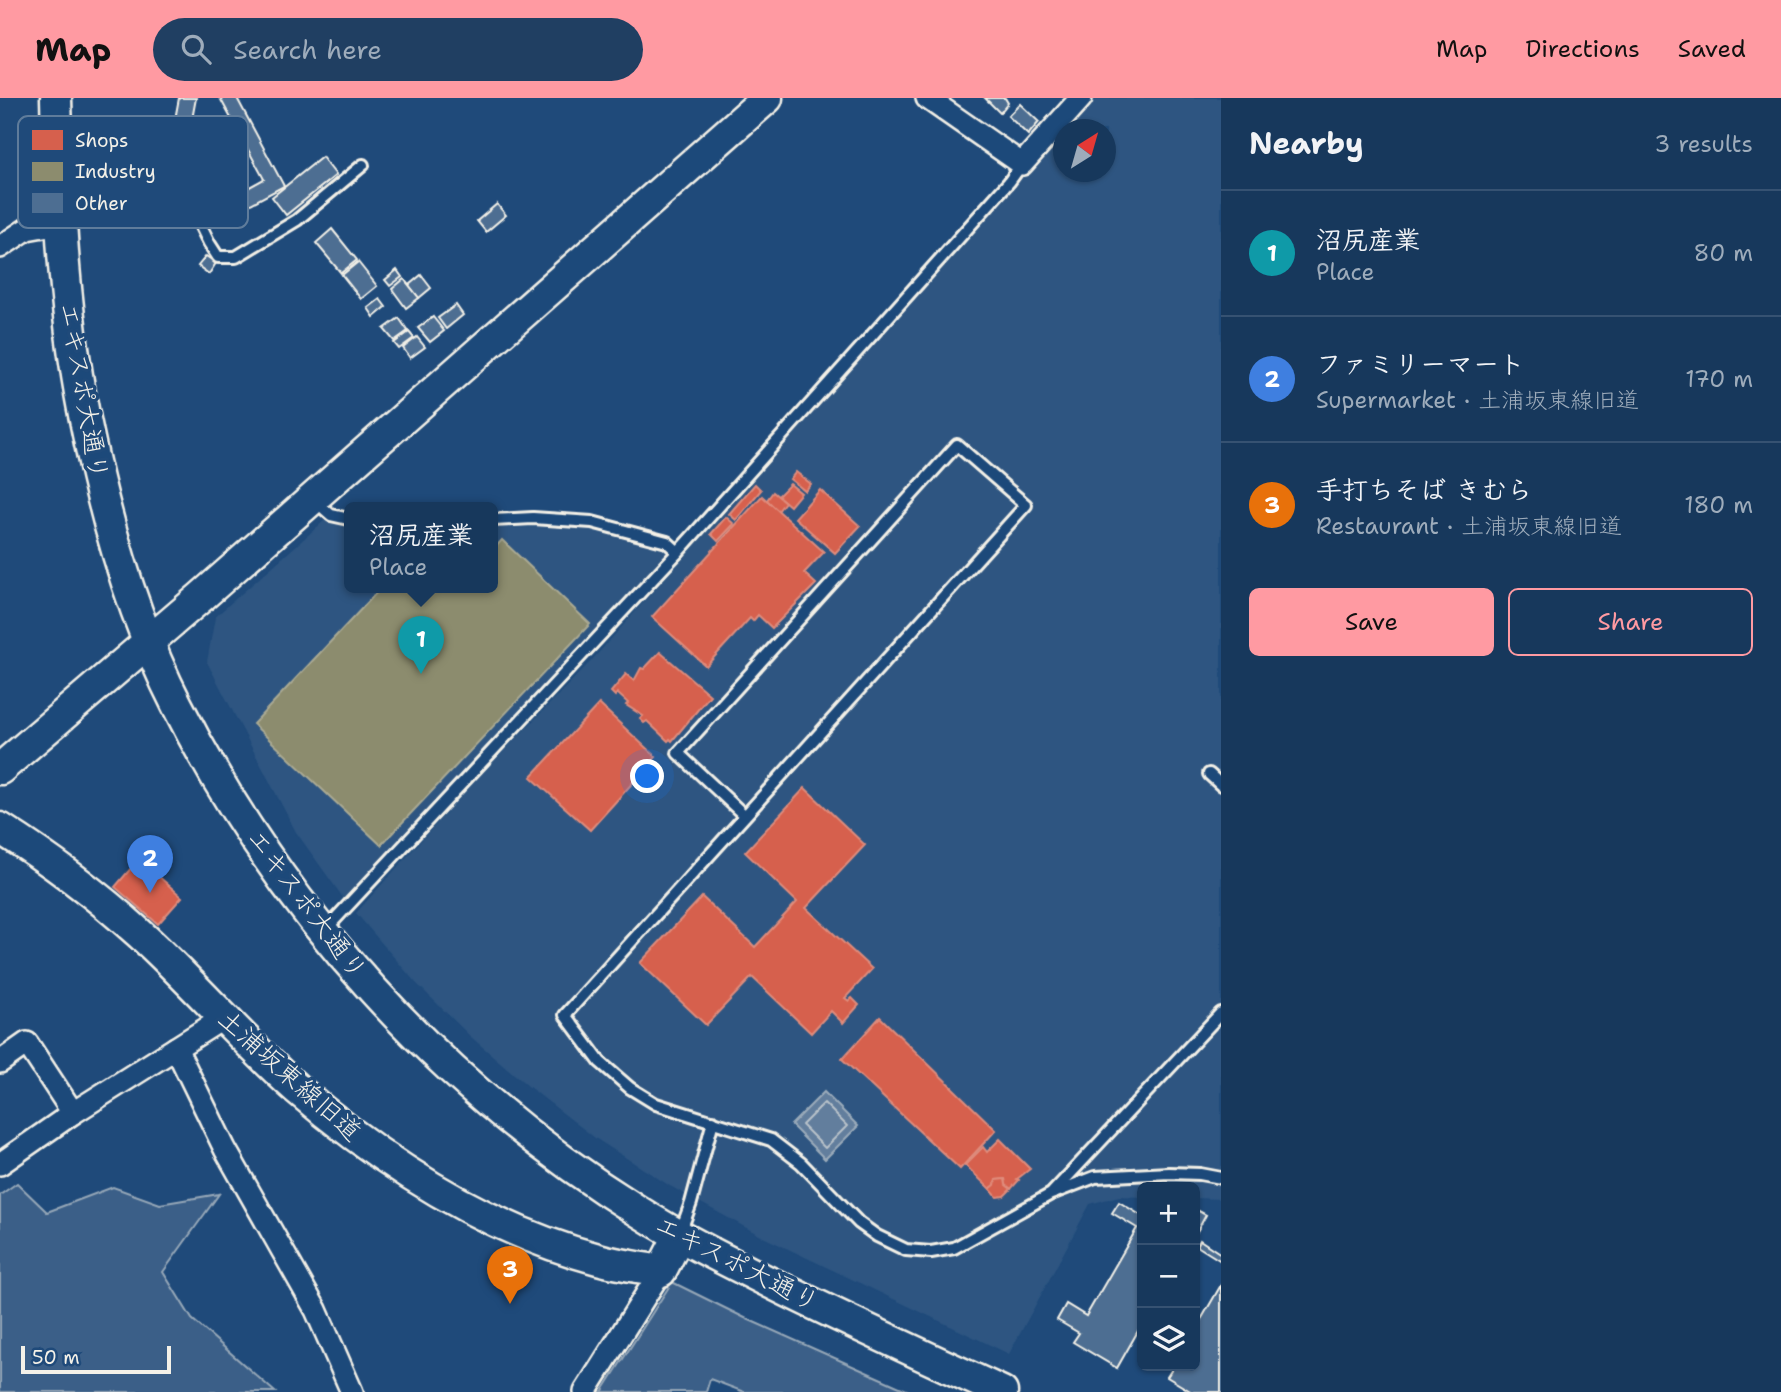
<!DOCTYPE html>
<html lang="en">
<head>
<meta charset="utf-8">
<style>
  :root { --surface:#17385c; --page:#203f62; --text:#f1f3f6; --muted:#9eacbb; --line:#365272; --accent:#ff9aa2 }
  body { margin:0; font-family:"Shantell Sans","Klee One",sans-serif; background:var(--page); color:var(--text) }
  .controls { position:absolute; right:21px; bottom:21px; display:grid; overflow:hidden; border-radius:10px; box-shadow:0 2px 5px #0004 }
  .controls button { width:63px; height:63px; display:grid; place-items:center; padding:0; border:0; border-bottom:2px solid var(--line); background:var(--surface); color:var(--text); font:35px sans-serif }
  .compass { position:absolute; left:1053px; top:21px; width:63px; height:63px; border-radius:50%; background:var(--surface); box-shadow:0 2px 5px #0004; rotate:37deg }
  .scale { position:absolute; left:21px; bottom:18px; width:150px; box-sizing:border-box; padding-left:7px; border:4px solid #f4f1e8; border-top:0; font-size:19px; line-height:24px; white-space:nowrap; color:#f4f1e8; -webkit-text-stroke:5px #1f4a7a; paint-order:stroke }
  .you { position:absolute; left:648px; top:679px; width:24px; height:24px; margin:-18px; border:5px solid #fff; border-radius:50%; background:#1a73e8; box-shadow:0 0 0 10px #1a73e833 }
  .badge { display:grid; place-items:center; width:46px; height:46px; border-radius:50%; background:var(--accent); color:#fff; font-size:23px; font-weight:700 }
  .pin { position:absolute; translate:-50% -58px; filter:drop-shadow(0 2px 4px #0008) }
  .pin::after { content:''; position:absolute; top:37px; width:24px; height:21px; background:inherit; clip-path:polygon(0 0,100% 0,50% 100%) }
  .popup { position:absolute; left:344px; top:404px; width:154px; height:91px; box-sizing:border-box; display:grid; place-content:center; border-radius:10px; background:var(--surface); filter:drop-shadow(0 2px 5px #0005); font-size:23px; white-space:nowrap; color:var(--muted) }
  .popup b { font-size:26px; color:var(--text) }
  .popup::after { content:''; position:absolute; left:50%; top:100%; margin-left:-14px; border:14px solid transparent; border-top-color:var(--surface) }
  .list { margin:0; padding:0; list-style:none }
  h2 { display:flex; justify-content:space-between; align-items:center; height:91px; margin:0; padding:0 28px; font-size:30px }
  h2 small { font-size:23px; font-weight:400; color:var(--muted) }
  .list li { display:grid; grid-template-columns:46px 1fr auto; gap:21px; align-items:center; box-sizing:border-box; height:126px; padding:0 28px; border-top:2px solid var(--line) }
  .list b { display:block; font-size:26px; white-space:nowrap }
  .list p { margin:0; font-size:23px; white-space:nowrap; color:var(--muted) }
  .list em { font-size:23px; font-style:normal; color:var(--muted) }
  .actions { display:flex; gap:14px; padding:21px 28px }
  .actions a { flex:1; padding:16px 0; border:2px solid var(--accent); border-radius:10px; text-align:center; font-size:24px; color:var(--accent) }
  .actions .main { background:var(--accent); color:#111 }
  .icon { flex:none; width:38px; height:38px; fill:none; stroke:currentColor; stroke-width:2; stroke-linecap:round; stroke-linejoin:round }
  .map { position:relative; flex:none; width:1221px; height:1294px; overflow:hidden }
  header { display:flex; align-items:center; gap:42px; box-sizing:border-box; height:98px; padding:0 35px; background:var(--accent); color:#111 }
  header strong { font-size:33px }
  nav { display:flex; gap:38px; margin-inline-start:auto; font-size:24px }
  .search { width:490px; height:63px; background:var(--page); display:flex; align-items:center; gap:18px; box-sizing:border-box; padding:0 24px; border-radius:38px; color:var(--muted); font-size:26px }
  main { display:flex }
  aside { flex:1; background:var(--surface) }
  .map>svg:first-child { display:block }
  .built { fill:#2d5581 }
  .green { fill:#3a5f88; stroke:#97a8b8; stroke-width:2 }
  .water { fill:#627e9d; stroke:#9cacbb; stroke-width:2 }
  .shops { fill:#d6604d; stroke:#df8c7c; stroke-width:2 }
  .industry { fill:#8c8c6e; stroke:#abaa93; stroke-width:2 }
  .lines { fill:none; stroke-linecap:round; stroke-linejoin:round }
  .shore { stroke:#bac3ca; stroke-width:2 }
  .building { fill:#4d6e92; stroke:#f4f1e8; stroke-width:2 }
  .lane-casing { stroke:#f4f1e8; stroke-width:16 }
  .street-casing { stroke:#f4f1e8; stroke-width:26 }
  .secondary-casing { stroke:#f4f1e8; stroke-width:35 }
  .lane { stroke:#1f4a7a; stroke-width:10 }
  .street { stroke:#1f4a7a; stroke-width:21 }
  .secondary { stroke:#1f4a7a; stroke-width:30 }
  .labels { text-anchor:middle; stroke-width:7; stroke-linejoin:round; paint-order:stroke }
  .street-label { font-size:26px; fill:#f4f1e8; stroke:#1f4a7a }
  .key { fill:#1f4a7a; stroke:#5f7c9b; stroke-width:2 }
  .key-label { font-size:19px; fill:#f4f1e8 }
</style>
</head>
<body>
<header>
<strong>Map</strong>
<div class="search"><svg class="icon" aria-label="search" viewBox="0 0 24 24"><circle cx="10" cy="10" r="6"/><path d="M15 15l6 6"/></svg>Search here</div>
<nav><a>Map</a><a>Directions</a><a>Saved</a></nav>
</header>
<main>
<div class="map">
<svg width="1221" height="1294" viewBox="0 0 1221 1294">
  <rect width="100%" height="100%" fill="#1f4a7a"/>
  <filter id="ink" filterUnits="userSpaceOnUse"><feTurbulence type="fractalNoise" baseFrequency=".0143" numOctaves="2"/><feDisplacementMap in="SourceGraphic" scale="14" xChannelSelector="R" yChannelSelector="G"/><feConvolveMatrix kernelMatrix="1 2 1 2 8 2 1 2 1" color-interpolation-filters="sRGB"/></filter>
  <g filter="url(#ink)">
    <g class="built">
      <polygon points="1092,0 1221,0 1221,1101 1195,1100 1195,1089 1142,1089 1142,1099 1119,1098 1090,1106 1009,1256 763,1139 670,1088 595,1040 528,988 471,939 416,885 356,815 472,686 593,561 1064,32 1064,74 1106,74 1106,32 1064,32"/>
      <polygon points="324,423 349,428 349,490 493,490 493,430 586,428 664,448 667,458 344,801 296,734 207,564 215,519"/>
    </g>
    <g class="green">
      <polygon points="17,1085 47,1114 113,1089 160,1106 219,1096 163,1174 192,1221 275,1294 0,1294 0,1097"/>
      <polygon points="672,1184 747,1221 911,1294 744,1294 710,1281 706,1294 602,1294"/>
    </g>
    <polygon class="water" points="824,994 858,1028 825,1061 791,1027"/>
    <g class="shops">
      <polygon points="796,374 811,386 805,393 790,381"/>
      <polygon points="755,386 761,392 736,422 729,416"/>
      <polygon points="790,386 801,395 790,408 778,398"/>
      <polygon points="820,392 860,428 835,455 795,420"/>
      <polygon points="773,394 785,404 778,413 767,402"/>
      <polygon points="762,398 824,454 804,475 816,486 772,530 758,517 753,523 750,520 706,568 652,519"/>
      <polygon points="726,419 734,426 718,443 711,436"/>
      <polygon points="660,554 710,597 672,643 670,641 668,643 647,623 644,625 640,621 643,618 626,607 628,605 617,595 615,598 611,594 626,576 634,583 641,570 644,571"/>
      <polygon points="599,606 656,659 590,732 531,679"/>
      <polygon points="805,690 865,747 806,810 872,871 845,900 849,903 852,900 859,907 843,925 831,913 811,935 752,879 706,927 640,865 702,799 755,849 797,804 745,754"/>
      <polygon points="139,761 182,799 158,826 115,789"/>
      <polygon points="880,919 996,1032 960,1071 842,961"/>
      <polygon points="1000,1041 1030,1071 1017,1081 1019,1082 1011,1091 1006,1087 1005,1081 996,1082 995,1087 990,1091 965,1067 983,1049 987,1054"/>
      <polygon points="1005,1081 1006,1087 1011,1091 1004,1098 997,1099 990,1091 995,1087 996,1082"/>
    </g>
    <polygon class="industry" points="502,442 590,526 381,747 253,626 381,490 493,490 493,452"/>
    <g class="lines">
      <polygon class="shore" points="824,1005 847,1028 825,1050 802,1027"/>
    </g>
    <g class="building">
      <polygon points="179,0 196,0 193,16 205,64 226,102 264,81 220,0 237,0 284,88 219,123 189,68 176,16"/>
      <polygon points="985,0 1005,0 1008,5 1000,15"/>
      <polygon points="1020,6 1039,24 1028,37 1008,18"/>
      <polygon points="220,27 226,38 216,43 210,33"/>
      <polygon points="322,59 336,77 286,117 272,99"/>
      <polygon points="497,106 506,117 486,134 477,123"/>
      <polygon points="332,131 357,162 341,175 316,145"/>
      <polygon points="206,158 216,165 209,176 198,168"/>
      <polygon points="358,164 377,188 361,201 342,177"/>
      <polygon points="397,172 402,179 390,188 385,182"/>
      <polygon points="421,177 431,190 419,200 409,187"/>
      <polygon points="404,181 419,200 406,210 392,191"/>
      <polygon points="380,201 386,209 374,219 368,210"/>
      <polygon points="456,207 463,217 446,231 438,220"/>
      <polygon points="433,219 444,233 430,244 418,230"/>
      <polygon points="399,220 408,233 394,243 384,231"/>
      <polygon points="409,234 414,240 399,251 394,245"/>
      <polygon points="417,239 425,249 410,260 403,250"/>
      <polygon points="1119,1104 1142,1118 1142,1226 1117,1270 1073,1244 1079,1235 1057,1222 1066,1206 1086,1218 1137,1130 1112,1115"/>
      <polygon points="1195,1111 1206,1117 1195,1137"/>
      <polygon points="1200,1142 1221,1156 1221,1163 1197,1148"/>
      <polygon points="1221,1187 1221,1294 1192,1294 1167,1279 1174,1268 1195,1268 1195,1232"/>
    </g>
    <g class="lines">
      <defs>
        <g id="lane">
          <polyline points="183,92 209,145 218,159 236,159 297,122 363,67"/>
          <polyline points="313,401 331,417 349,421"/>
          <polyline points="493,422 533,420 592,424 667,444 678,454"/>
          <polyline points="1209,676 1221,687"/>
          <polyline points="745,718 678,655 957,347 1026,407 565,917 600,964 630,990 656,1006 771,1042 801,1065 859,1125 877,1138 906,1152 931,1154 954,1150 1051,1096 1095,1079 1169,1075 1200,1076 1221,1080"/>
          <polyline points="325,832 678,454 1009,84 1022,66"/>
          <polyline points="1053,1094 1221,915"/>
          <polyline points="680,1135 691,1105 713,1023"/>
        </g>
        <g id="street">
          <polyline points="927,0 1022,66 1081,0"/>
          <polyline points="0,149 27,131 60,125"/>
          <polyline points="176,950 225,1051 316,1212 352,1294"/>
          <polyline points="0,964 27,945 73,1015"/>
          <polyline points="0,1066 73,1015 225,919"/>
          <polyline points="585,1294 661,1173"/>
        </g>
        <g id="secondary">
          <path d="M56 0C59 113 64 225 88 336 107 428 134 523 177 607 281 814 441 990 638 1113 682 1141 729 1164 775 1187 850 1224 926 1259 1002 1294"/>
          <polyline points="0,671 201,499 767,0"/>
          <path d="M0 730C49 761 96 796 139 835 194 885 242 942 297 991 384 1066 486 1131 598 1161 619 1167 640 1169 661 1173L679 1138"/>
        </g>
      </defs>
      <use href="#lane" class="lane-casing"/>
      <use href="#street" class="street-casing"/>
      <use href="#secondary" class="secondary-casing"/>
      <use href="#lane" class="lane"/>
      <use href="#street" class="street"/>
      <use href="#secondary" class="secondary"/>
    </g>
  </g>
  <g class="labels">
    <g class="street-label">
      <text transform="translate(84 293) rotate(80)" y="9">エキスポ大通り</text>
      <text transform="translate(307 806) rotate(53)" y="9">エキスポ大通り</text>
      <text transform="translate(290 977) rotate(42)" y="9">土浦坂東線旧道</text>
      <text transform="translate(737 1165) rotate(27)" y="9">エキスポ大通り</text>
    </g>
  </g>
  <rect x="18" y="18" width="230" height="112" rx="10" class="key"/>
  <rect x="32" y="32" width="31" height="20" fill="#d6604d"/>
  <rect x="32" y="64" width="31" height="19" fill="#8c8c6e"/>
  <rect x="32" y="95" width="31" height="20" fill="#4d6e92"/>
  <g class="key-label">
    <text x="75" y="49">Shops</text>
    <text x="75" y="80">Industry</text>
    <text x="75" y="112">Other</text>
  </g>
</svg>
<div class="controls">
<button>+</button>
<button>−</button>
<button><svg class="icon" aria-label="layers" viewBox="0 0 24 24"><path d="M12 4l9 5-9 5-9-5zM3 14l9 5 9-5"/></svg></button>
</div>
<svg class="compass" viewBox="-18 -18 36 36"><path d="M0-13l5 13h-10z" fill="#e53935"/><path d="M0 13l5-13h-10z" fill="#9eacbb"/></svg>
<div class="scale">50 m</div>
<div class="you"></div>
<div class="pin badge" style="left:421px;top:576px;background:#0f9aa8">1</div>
<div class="popup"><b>沼尻産業</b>Place</div>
<div class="pin badge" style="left:150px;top:795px;background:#3f7fe0">2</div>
<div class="pin badge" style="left:510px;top:1206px;background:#e8710a">3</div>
</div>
<aside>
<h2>Nearby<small>3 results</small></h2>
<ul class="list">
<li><span class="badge" style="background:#0f9aa8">1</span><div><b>沼尻産業</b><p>Place</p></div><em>80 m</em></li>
<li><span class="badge" style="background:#3f7fe0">2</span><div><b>ファミリーマート</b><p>Supermarket · 土浦坂東線旧道</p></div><em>170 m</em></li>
<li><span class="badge" style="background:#e8710a">3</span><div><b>手打ちそば きむら</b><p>Restaurant · 土浦坂東線旧道</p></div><em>180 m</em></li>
</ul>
<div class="actions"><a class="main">Save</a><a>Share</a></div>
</aside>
</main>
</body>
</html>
